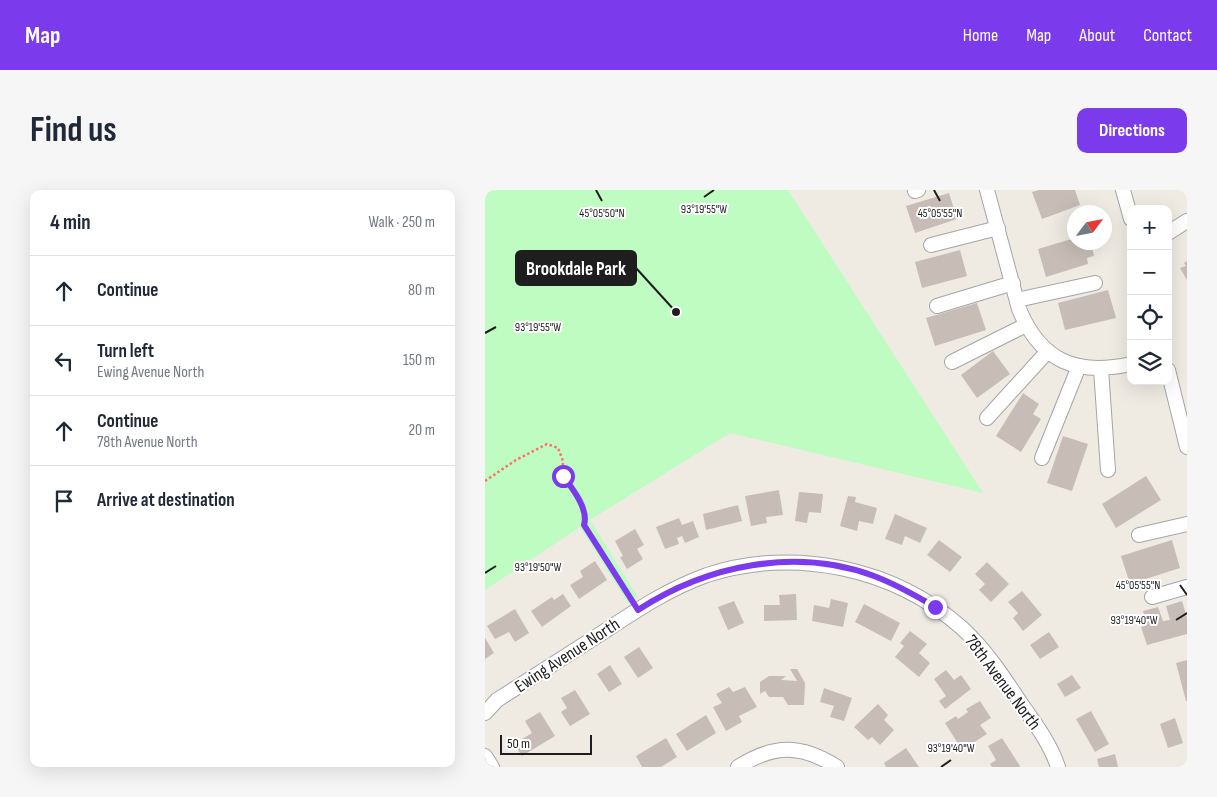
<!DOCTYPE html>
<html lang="en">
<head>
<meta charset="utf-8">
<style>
  :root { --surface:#fff; --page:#f6f6f7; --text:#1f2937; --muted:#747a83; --line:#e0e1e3; --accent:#7c3aed }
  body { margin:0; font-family:"Sofia Sans Condensed",sans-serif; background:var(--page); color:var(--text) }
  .controls { position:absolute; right:15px; top:15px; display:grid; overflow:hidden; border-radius:10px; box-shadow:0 5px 20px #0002 }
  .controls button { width:45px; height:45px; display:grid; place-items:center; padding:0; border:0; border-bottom:1px solid var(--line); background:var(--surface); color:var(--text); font:25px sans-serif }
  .compass { position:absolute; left:582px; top:15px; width:45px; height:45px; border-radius:50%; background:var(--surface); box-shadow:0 5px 20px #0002; rotate:58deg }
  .scale { position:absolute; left:15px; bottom:12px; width:92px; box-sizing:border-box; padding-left:5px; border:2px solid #1e1e1e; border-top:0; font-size:14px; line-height:18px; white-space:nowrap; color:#1e1e1e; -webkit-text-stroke:4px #fff; paint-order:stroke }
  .stop { position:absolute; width:15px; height:15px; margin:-11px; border:4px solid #7c3aed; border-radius:50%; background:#fff }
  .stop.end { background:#7c3aed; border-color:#fff; box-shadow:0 1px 5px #0008 }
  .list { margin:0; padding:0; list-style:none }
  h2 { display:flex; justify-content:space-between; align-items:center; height:65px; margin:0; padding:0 20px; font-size:21px }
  h2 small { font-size:16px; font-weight:400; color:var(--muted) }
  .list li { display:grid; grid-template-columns:32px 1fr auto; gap:15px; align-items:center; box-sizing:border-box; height:70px; padding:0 20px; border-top:1px solid var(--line) }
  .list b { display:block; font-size:19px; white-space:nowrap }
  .list p { margin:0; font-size:16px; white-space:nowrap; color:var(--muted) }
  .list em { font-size:16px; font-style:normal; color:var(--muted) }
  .icon { flex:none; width:28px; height:28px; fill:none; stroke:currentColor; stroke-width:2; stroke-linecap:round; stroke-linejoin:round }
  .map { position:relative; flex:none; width:702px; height:577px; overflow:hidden; border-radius:10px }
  header { display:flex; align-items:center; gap:30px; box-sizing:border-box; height:70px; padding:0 25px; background:var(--accent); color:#fff }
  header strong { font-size:24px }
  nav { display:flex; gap:28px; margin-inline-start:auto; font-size:18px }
  .intro { display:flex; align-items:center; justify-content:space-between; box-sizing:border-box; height:120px; padding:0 30px }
  h1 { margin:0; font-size:35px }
  .button { padding:12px 22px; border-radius:10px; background:var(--accent); color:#fff; font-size:18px; font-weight:700 }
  main { display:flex; gap:30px; padding:0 30px }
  aside { flex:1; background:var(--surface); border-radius:10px; box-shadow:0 5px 20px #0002 }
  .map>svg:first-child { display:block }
  .park { fill:#befcc1 }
  .building { fill:#c7bdb6 }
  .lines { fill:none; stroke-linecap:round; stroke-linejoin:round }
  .minor-casing { stroke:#a5a5a5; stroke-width:16 }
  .path { stroke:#ff7065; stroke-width:2.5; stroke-dasharray:2.5 2.5; stroke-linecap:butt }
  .minor { stroke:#fff; stroke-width:14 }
  .route { stroke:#7c3aed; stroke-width:6 }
  .ticks { fill:none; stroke:#1e1e1e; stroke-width:2 }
  .labels { text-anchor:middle; stroke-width:4; stroke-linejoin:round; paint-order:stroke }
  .street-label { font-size:18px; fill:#1e1e1e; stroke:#fff }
  .ticks-label { font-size:12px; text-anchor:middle; fill:#1e1e1e; stroke:#fff; stroke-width:4; stroke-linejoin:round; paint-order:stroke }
  .leader { fill:none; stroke:#1e1e1e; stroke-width:2 }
  .callout-dot { fill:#1e1e1e; stroke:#fff; stroke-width:2 }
  .callout { fill:#1e1e1e; stroke:#1e1e1e; stroke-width:2 }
  .callout-label { font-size:19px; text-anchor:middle; font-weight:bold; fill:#fff }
</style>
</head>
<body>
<header>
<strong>Map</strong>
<nav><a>Home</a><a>Map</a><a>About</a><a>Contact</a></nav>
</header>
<div class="intro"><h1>Find us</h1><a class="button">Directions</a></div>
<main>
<aside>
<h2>4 min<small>Walk · 250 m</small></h2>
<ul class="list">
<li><svg class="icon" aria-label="ahead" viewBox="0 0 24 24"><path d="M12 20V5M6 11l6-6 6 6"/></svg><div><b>Continue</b></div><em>80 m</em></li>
<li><svg class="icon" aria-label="left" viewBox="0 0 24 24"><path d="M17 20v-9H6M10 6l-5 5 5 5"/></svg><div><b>Turn left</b><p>Ewing Avenue North</p></div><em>150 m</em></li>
<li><svg class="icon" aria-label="ahead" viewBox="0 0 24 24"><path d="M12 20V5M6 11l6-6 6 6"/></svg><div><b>Continue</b><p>78th Avenue North</p></div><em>20 m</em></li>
<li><svg class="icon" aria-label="arrive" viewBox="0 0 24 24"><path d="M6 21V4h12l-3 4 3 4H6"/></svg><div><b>Arrive at destination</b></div></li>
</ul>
</aside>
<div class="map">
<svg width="702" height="577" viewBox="0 0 702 577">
  <rect width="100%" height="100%" fill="#efebe3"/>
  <polygon class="park" points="0,0 303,0 498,303 245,243 105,330 153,407 143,413 95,337 0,400"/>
  <g class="building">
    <polygon points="554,0 590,0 595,15 557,29 547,2"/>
    <polygon points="464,3 472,29 430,43 421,16"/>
    <polygon points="590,48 590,52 606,52 609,66 602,68 603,74 561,87 553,59"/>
    <polygon points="475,60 482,86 437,98 430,72"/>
    <polygon points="702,71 702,90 695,78 701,76 699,73"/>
    <polygon points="623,100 631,128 580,140 573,113"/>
    <polygon points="492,113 501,140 450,156 441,128"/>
    <polygon points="508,161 525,184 492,208 476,185"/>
    <polygon points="538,203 554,214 548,224 556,229 536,262 511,246"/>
    <polygon points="578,246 603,254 587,301 562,293"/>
    <polygon points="661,286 676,310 631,338 617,314"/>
    <polygon points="294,300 298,325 281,327 282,333 266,336 260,306"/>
    <polygon points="314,302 338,304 336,323 324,322 322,333 310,331"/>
    <polygon points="363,306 371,307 370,312 392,318 388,334 374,331 372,341 355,336"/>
    <polygon points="253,315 257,331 221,340 218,324"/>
    <polygon points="410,324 442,338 435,353 420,346 417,355 400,349"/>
    <polygon points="194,328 197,335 208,331 214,347 200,353 197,346 192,348 194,354 180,359 171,337"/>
    <polygon points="150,339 159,355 152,359 158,369 142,379 135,367 138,366 130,351"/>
    <polygon points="454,350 477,367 465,382 442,365"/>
    <polygon points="687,350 695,378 645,394 636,366"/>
    <polygon points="110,371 122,390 94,409 85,395 98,387 95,381"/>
    <polygon points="502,372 524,394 506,412 494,400 500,394 490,384"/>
    <polygon points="537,401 557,425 538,441 528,428 533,423 523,412"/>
    <polygon points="78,404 86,416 57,437 46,421 67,407 69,410"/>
    <polygon points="311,404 312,430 279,431 279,415 295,415 294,405"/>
    <polygon points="346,409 363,413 358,437 327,431 329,415 344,418"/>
    <polygon points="249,411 259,433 243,440 233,417"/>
    <polygon points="697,411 702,428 702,444 662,455 656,437 662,435 658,421 673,417 678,431 685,430 681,416"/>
    <polygon points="379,414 415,433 406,451 370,432"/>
    <polygon points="30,419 44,443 30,452 24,442 10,449 2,436"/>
    <polygon points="425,441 442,454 434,463 445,473 434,487 410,467 419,456 415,453"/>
    <polygon points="564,442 574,457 555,469 545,455"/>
    <polygon points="0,448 9,463 0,469"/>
    <polygon points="154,457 168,478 153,488 139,467"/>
    <polygon points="702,470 702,511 701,511 691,473"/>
    <polygon points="125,475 137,494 124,502 112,484"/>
    <polygon points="305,479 312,479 320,493 319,515 303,515 298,507 284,507 280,501 275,504 275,492 284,486 301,486 296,490 312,491"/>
    <polygon points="461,480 469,490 476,485 486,499 460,519 454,511 461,506 449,489"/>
    <polygon points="587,485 596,498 580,507 572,494"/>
    <polygon points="244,497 248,502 260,497 272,517 254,526 257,532 241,541 228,517 237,513 231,504"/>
    <polygon points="339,498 367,508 359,531 345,527 349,516 335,512"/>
    <polygon points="90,500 105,524 85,536 76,522 82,518 76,508"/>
    <polygon points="495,511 506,528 495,535 502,544 477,560 460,533 471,526 473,529 483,522 481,519"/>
    <polygon points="393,514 403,525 399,530 409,540 395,555 387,547 383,550 369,537"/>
    <polygon points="606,521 624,554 610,562 591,529"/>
    <polygon points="55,522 70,546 37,566 29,554 47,543 40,531"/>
    <polygon points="221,525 231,543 202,561 191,544"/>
    <polygon points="690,528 698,553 683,558 675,534"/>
    <polygon points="181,548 192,567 176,577 157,577 151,566"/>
    <polygon points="517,548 535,576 534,577 507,577 505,574 511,570 503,556"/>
    <polygon points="421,558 434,577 401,577 399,573"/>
    <polygon points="630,564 633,577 614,577 612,569"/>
  </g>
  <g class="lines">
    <defs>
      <g id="minor">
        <path d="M502 0 534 119C556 172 592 186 646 174"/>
        <polyline points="638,0 646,29"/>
        <polyline points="430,1 433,0"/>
        <polyline points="683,43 702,31"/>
        <polyline points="446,55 513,38"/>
        <polyline points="532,110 610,93"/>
        <polyline points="452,116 528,93"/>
        <polyline points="467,172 541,135"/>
        <polyline points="616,179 623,280"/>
        <polyline points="683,180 702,257"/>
        <polyline points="502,228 563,161"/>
        <polyline points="557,268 594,176"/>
        <polyline points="654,345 702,334"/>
        <polyline points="667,407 702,397"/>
        <path d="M0 523 12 510C48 487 84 464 120 441 152 420 185 398 222 385 309 357 408 377 477 438 500 459 518 486 535 512 549 532 565 553 573 577"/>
        <polyline points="0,566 7,577"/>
        <path d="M253 577C289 554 316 554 352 577"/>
      </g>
    </defs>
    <use href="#minor" class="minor-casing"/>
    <polyline class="path" points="0,291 31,270 62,254 73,258 78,271 77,285 97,316 101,329 99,335 147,410"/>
    <use href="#minor" class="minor"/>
  </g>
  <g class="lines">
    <path class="route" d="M78 286C87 298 104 319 99 335L153 420C222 375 310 357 389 386 410 394 430 405 450 417"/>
  </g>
  <path class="ticks" d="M111 0 117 11M449 0 455 11M219 7 229 0M0 143 11 137M0 383 11 376M695 395 702 405M691 430 702 423M456 577 466 570"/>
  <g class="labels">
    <g class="street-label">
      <text transform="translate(82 465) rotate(-33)" y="6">Ewing Avenue North</text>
      <text transform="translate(518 492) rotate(53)" y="6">78th Avenue North</text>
    </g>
  </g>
  <g class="ticks-label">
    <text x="219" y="23">93°19'55"W</text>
    <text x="117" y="27">45°05'50"N</text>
    <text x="455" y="27">45°05'55"N</text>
    <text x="53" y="141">93°19'55"W</text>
    <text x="53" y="381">93°19'50"W</text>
    <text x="653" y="399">45°05'55"N</text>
    <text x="649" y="434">93°19'40"W</text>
    <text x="466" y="562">93°19'40"W</text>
  </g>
  <path class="leader" d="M191 122L151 78"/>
  <circle class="callout-dot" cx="191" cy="122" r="5"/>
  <rect class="callout" x="31" y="61" width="120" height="34" rx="5"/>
  <g class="callout-label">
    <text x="91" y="85">Brookdale Park</text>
  </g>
</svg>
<div class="controls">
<button>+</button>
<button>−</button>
<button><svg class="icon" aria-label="locate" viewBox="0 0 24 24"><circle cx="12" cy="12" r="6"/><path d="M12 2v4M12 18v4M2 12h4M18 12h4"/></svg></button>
<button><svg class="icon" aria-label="layers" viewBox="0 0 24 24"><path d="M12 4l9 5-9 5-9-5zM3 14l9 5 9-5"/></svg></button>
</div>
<svg class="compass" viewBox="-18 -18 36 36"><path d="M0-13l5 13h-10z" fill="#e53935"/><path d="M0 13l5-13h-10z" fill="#747a83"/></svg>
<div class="scale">50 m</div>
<div class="stop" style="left:78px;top:286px"></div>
<div class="stop end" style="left:450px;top:417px"></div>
</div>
</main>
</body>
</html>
